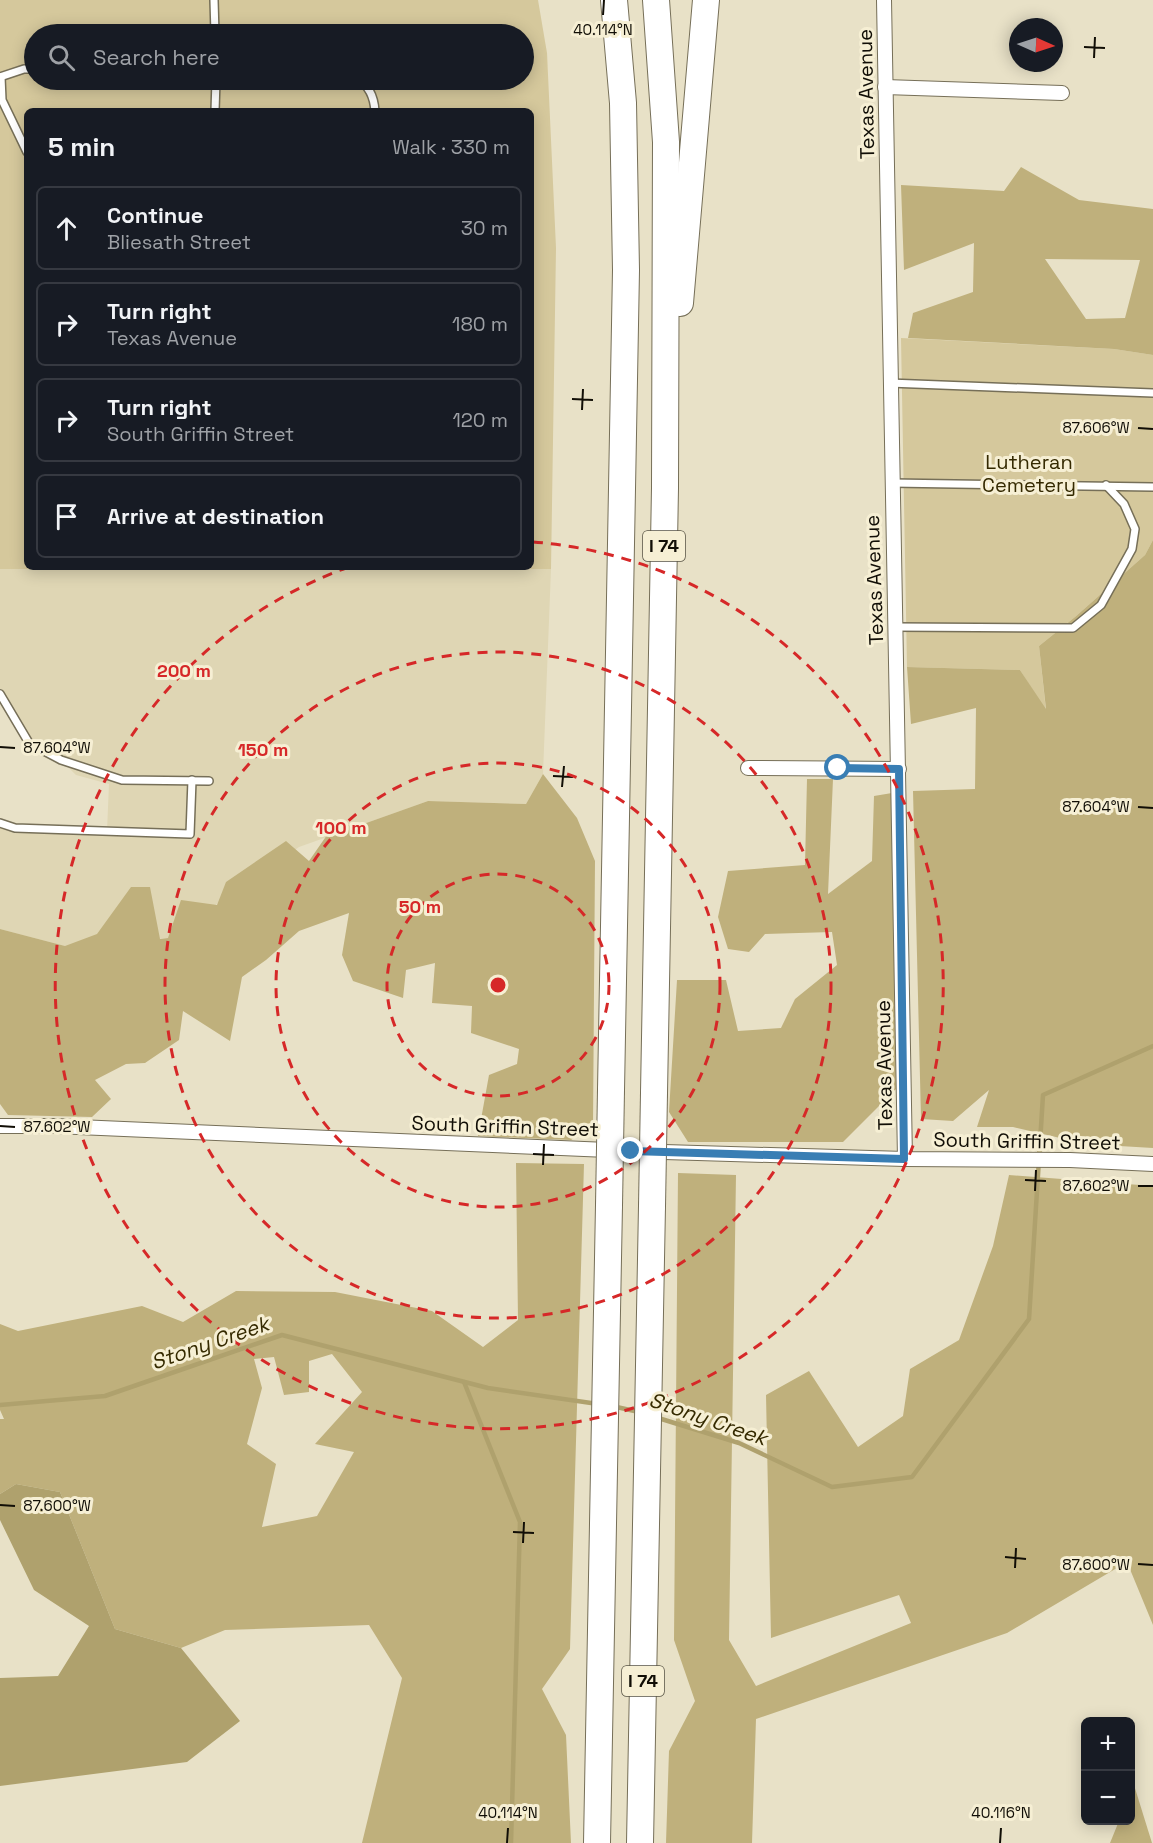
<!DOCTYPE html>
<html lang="en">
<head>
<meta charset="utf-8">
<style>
  :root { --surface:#171b24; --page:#242831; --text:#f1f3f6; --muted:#9ea1a6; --line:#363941 }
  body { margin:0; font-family:"Space Grotesk",sans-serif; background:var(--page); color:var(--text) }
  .controls { position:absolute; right:18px; bottom:18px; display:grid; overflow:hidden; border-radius:9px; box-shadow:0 3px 15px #0003 }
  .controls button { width:54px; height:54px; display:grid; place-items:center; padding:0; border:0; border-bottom:2px solid var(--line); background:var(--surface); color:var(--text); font:30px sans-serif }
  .compass { position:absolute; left:1009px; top:18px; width:54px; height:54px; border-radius:50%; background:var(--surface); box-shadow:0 3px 15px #0003; rotate:93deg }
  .stop { position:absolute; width:18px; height:18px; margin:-14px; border:4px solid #397eb4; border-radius:50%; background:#fff }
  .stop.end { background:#397eb4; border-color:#fff; box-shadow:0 2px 6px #0008 }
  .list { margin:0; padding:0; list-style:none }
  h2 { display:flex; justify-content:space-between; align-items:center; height:78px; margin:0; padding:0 24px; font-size:26px }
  h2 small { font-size:20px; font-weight:400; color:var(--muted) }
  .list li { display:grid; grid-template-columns:39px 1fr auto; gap:18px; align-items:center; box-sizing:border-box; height:84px; margin:0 12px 12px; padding:0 12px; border:2px solid var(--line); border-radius:9px }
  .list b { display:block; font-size:22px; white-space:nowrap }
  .list p { margin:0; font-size:20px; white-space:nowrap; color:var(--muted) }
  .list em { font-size:20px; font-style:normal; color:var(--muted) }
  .icon { flex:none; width:33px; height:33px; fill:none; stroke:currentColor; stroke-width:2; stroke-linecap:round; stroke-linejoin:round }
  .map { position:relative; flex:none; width:1153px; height:1843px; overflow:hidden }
  .search { position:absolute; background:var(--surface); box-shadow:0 3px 15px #0003; left:24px; top:24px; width:510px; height:66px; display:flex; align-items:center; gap:15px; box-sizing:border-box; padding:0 21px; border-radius:33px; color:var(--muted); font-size:22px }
  .panel { position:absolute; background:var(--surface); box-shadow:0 3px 15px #0003; left:24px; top:108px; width:510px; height:462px; border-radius:9px }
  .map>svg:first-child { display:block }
  .built { fill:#dfd6b4 }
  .green { fill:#d5c89c; fill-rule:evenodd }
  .forest { fill:#bfb07c; fill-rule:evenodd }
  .water { fill:#afa16d }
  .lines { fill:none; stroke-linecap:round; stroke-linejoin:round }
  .stream { stroke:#afa16d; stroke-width:4.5 }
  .lane-casing { stroke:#766f58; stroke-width:10 }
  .street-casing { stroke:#766f58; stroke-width:16 }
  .highway-casing { stroke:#766f58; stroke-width:28 }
  .lane { stroke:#fff; stroke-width:7 }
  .street { stroke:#fff; stroke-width:14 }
  .highway { stroke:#fff; stroke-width:26 }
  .highway-bridge-casing { stroke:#766f58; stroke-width:28; stroke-linecap:butt }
  .highway-bridge { stroke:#fff; stroke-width:26 }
  .route { stroke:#397eb4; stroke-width:8 }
  .ticks { fill:none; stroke:#110e06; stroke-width:2 }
  .ring { fill:none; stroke:#d62828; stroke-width:3; stroke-dasharray:10 8 }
  .labels { text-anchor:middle; stroke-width:6; stroke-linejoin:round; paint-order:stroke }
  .shield { fill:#f6efd4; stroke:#565244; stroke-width:1.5 }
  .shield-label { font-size:18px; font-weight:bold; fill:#110e06 }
  .street-label { font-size:20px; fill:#110e06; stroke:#f6efd4 }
  .park-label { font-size:20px; fill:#342900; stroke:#f6efd4 }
  .water-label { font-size:21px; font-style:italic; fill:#352a00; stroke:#f6efd4 }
  .ticks-label { font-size:15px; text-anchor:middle; fill:#110e06; stroke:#f6efd4; stroke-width:6; stroke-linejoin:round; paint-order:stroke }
  .centre { fill:#d62828; stroke:#f6efd4; stroke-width:3 }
  .ring-label { font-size:18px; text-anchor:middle; font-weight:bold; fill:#d62828; stroke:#f6efd4; stroke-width:6; stroke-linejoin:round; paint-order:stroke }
</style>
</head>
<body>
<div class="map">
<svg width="1153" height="1843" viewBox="0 0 1153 1843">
  <rect width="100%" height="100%" fill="#e8e1c7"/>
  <polygon class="built" points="0,569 551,569 543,774 526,804 428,801 299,847 168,938 65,946 0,929 0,823 15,828 107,831 109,784 76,775 61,760 29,743 0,694"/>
  <g class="green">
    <path d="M0 0H538L547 53 556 248 551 569H0ZM34 34H524V80H34ZM27 111H531V567H27Z"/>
    <polygon points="901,338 1114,349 1153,355 1153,540 1145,555 1075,617 1039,646 1046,711 1020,670 907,667"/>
  </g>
  <g class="forest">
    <path d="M1021 167 1079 200 1153 209V355L1114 349 908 338 913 313 973 292 974 243 904 270 901 185 1004 191ZM1045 259 1140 260 1125 318 1086 319Z"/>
    <polygon points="1153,540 1153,1148 1086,1144 1013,1127 977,1127 989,1090 953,1121 921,1119 913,791 975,789 976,708 911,724 907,667 1020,670 1046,709 1039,646 1075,617 1145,555"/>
    <polygon points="543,774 577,818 595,861 593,1125 571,1140 478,1136 489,1075 517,1064 519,1049 471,1033 472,1006 432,1003 435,963 406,970 403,998 353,981 342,955 349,913 299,931 266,960 242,977 230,1041 183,1011 179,1040 145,1063 126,1064 95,1080 111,1099 92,1117 8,1115 0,1104 0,929 65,946 97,934 131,887 150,887 160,939 168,938 181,900 217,905 226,882 286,841 309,861 336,822 355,827 428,801 526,804"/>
    <polygon points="807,779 833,779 828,894 872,861 874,796 892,793 896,1089 843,1142 688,1142 669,1112 677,980 726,980 738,1031 781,1028 795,999 837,965 832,932 765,934 749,952 728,949 718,917 728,871 805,865"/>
    <path d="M516 1163 584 1164 570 1649 542 1689 566 1735 571 1843H362L402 1678 369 1625 225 1630 181 1648 115 1629 60 1492 16 1484 0 1494V1419H4L0 1410V1324L18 1331 142 1306 183 1322 236 1291 335 1292 432 1311 483 1347 518 1320ZM332 1354 362 1392 315 1444 354 1452 317 1516 262 1527 276 1464 247 1444 262 1388 254 1359 274 1357 284 1395 309 1392V1361Z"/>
    <polygon points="678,1173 736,1175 729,1640 756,1686 911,1623 899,1595 771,1638 766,1395 809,1371 858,1447 903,1416 910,1369 959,1340 993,1246 1009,1175 1153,1186 1153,1625 1127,1562 1007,1633 756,1719 752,1843 666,1843 669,1751 695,1701 674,1640"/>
    <polygon points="1134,1785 1152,1843 1110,1843 1119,1821 1130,1820 1131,1794"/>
  </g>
  <polygon class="water" points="16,1484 60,1492 115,1629 181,1648 240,1721 187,1762 0,1786 0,1678 58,1676 89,1626 34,1590 0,1520 0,1494"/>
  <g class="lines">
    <g class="stream">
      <polyline points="464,1382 520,1522 511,1843"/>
      <polyline points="0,1405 105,1396 282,1335 488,1388 598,1404"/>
      <polyline points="612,1406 639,1412"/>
      <polyline points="655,1417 739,1443 832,1487 912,1477 1029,1319 1043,1095 1153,1046"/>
    </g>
    <defs>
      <g id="lane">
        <polyline points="214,0 215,34"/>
        <polyline points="0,77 24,69 34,69"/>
        <polyline points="1,77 2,100 27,152"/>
        <path d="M358 80C370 86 374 98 375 111"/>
        <polyline points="215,111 216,80"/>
        <polyline points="889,383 1153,393"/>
        <polyline points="892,483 1153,487"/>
        <polyline points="895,627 1073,628 1101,605 1132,549 1135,529 1124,504 1106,485"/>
        <polyline points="0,694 29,743 61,760 122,780 209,781"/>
        <polyline points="0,823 15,828 190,834 192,780"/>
      </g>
      <g id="street">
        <path d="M884 0C888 386 899 772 905 1159"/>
        <polyline points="885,87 1062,93"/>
        <polyline points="748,768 899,769"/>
        <polyline points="0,1126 55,1126 631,1151 905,1159 1070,1160 1153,1164"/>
      </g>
      <g id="highway">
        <polyline points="680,303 706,0"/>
        <polyline points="611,1090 626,270 623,103 614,0"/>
        <polyline points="654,1093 665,488 666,142 656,0"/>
        <polyline points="597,1843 609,1205"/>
        <polyline points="640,1843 652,1206"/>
      </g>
    </defs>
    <use href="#lane" class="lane-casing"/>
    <use href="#street" class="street-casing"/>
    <use href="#highway" class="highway-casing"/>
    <use href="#lane" class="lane"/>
    <use href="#street" class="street"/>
    <use href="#highway" class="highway"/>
    <defs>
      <g id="highway-bridge">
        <polyline points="609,1205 611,1090"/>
        <polyline points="652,1206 654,1093"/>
      </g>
    </defs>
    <use href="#highway-bridge" class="highway-bridge-casing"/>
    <use href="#highway-bridge" class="highway-bridge"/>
  </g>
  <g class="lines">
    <polyline class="route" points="631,1151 904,1159 899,769 838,768"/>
  </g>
  <path class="ticks" d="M603 15 604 0M1084 47 1105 48M1094 58 1095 37M572 399 593 400M582 410 583 389M1138 428 1153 429M0 747 15 748M553 776 573 777M562 787 564 766M1138 807 1153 808M0 1126 15 1127M533 1154 554 1155M543 1165 544 1144M1025 1180 1046 1181M1138 1186H1153M1035 1191 1036 1170M0 1505 15 1506M513 1532 534 1533M523 1543 524 1522M1005 1557 1026 1559M1138 1564 1153 1565M1015 1568 1016 1548M507 1843 508 1828M1000 1843 1001 1828"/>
  <g class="ring">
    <circle cx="498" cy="985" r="111"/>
    <circle cx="498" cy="985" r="222"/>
    <circle cx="498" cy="985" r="333"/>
    <path d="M533 542A444 444 0 1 1 346 568"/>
  </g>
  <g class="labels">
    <g class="shield">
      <rect x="643" y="531" width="42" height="30" rx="4.5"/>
      <rect x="622" y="1666" width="42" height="30" rx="4.5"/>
    </g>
    <g class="shield-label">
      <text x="664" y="552">I 74</text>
      <text x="643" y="1687">I 74</text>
    </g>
    <g class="street-label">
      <text transform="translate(866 94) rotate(-91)" y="7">Texas Avenue</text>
      <text transform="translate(874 580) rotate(-92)" y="7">Texas Avenue</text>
      <text transform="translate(884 1065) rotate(-91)" y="7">Texas Avenue</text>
      <text transform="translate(505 1126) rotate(2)" y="7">South Griffin Street</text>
      <text transform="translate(1027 1141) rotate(1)" y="7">South Griffin Street</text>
    </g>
    <g class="park-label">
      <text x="1029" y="469">Lutheran<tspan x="1029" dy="23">Cemetery</tspan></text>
    </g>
    <g class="water-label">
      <text transform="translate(210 1343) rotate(-19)" y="7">Stony Creek</text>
      <text transform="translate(708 1419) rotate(19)" y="7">Stony Creek</text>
    </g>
  </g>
  <g class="ticks-label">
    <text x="603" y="35">40.114°N</text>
    <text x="1096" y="433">87.606°W</text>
    <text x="57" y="753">87.604°W</text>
    <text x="1096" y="812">87.604°W</text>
    <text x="57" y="1132">87.602°W</text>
    <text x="1096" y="1191">87.602°W</text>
    <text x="57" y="1511">87.600°W</text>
    <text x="1096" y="1570">87.600°W</text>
    <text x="508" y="1818">40.114°N</text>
    <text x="1001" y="1818">40.116°N</text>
  </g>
  <circle cx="498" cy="985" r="9" class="centre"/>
  <g class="ring-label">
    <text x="184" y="677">200 m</text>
    <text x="263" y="756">150 m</text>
    <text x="341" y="834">100 m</text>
    <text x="420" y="913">50 m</text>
  </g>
</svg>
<div class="controls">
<button>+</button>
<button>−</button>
</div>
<svg class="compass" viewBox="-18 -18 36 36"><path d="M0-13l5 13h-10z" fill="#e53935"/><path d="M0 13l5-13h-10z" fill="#9ea1a6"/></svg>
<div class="stop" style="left:838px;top:768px"></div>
<div class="stop end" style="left:631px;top:1151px"></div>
<div class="search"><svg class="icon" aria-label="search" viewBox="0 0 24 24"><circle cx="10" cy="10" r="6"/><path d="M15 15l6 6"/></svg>Search here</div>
<section class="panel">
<h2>5 min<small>Walk · 330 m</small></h2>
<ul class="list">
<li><svg class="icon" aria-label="ahead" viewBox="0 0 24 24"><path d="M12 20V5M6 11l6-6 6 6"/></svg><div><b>Continue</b><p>Bliesath Street</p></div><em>30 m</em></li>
<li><svg class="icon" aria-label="right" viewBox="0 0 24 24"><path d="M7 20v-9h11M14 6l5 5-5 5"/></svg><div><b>Turn right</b><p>Texas Avenue</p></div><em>180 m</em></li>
<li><svg class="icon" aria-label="right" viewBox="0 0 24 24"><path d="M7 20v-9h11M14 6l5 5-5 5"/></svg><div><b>Turn right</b><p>South Griffin Street</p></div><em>120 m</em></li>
<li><svg class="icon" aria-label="arrive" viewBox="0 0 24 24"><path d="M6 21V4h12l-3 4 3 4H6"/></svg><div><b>Arrive at destination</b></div></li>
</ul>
</section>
</div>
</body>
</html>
